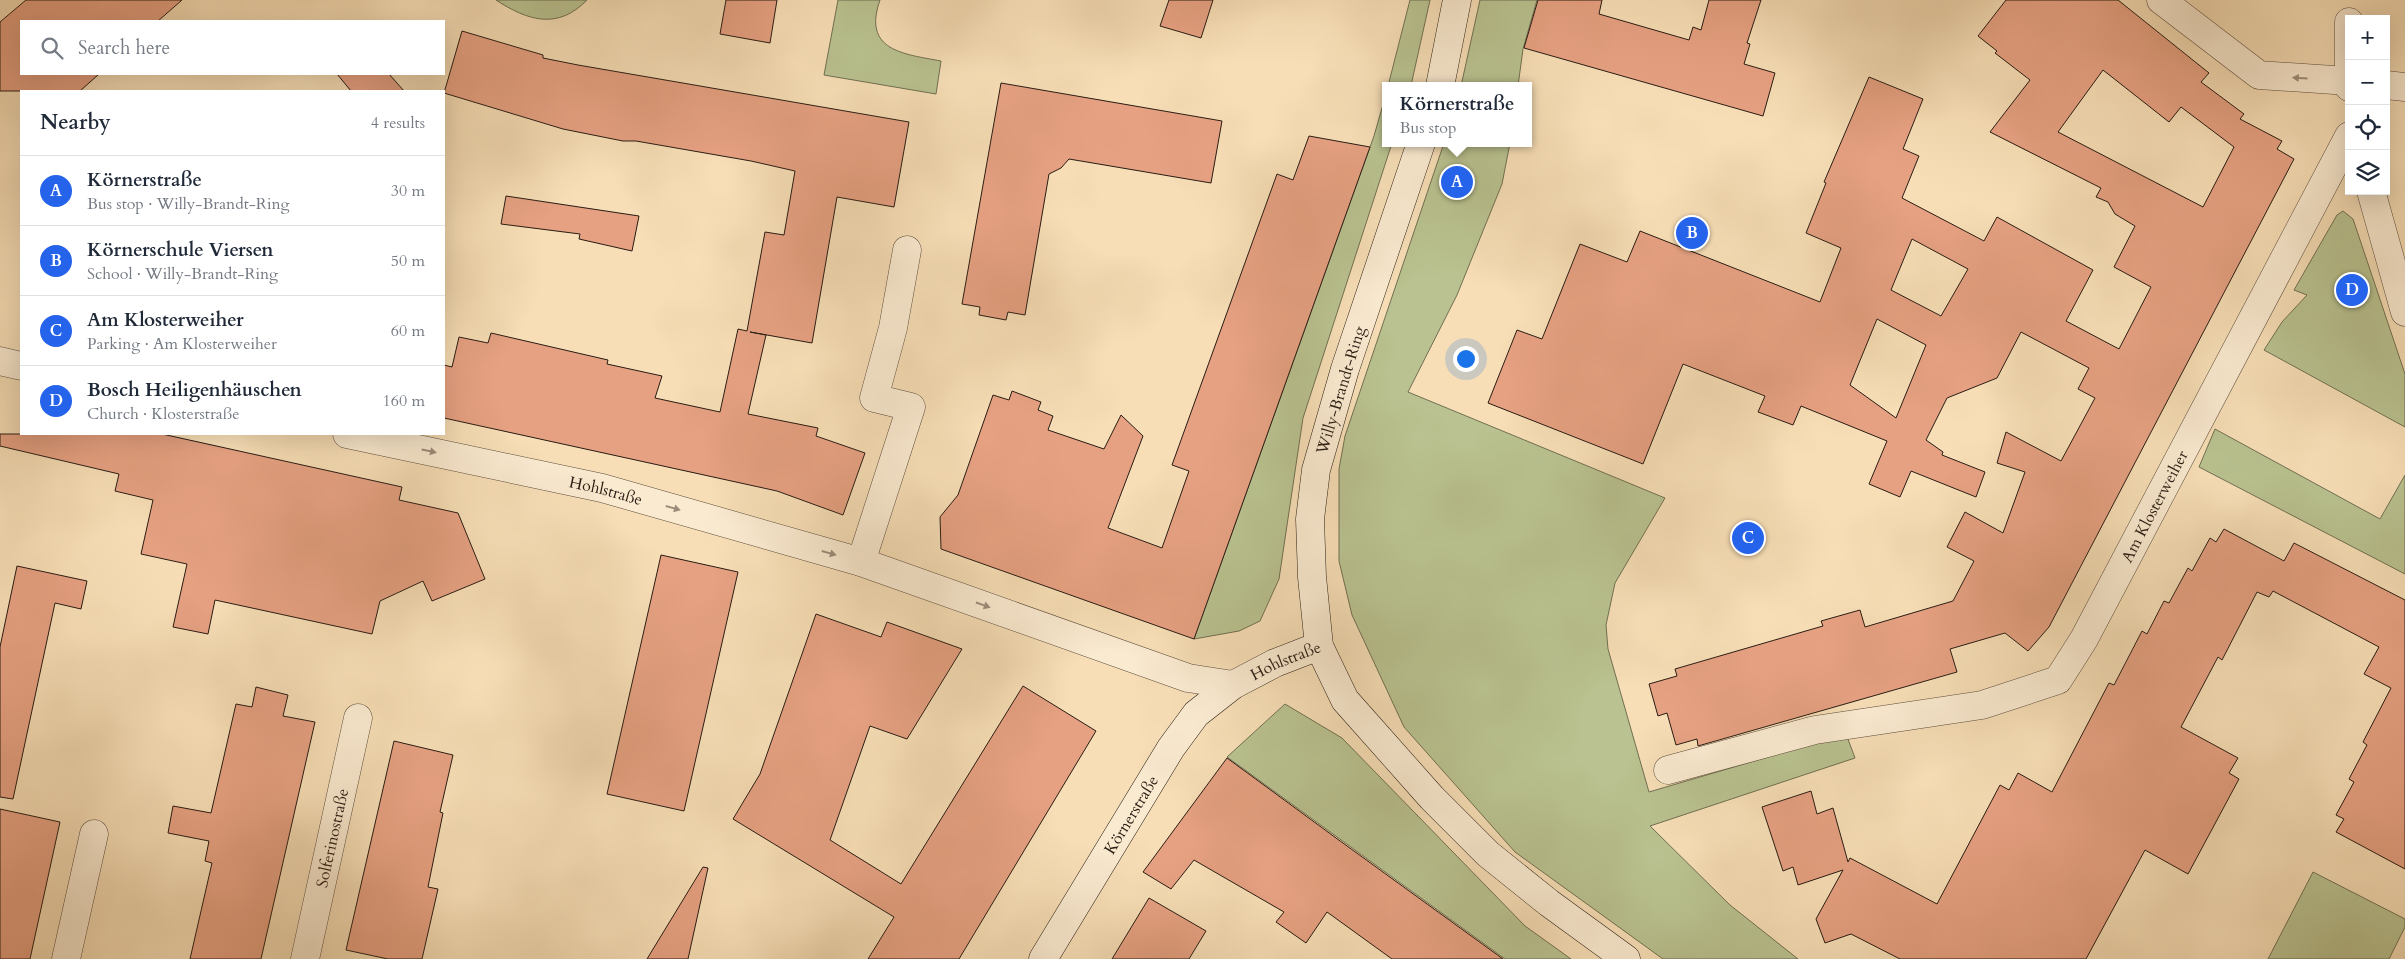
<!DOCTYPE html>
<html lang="en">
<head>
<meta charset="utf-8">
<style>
  :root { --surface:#fff; --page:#f2f2f3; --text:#1f2937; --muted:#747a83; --line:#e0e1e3; --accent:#2563eb }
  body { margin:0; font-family:Cardo,serif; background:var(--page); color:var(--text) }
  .controls { position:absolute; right:15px; top:15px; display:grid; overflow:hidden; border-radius:0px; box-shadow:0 5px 20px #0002 }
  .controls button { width:45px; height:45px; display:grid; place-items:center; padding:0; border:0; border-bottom:1px solid var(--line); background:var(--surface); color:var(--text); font:25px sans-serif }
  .you { position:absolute; left:1465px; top:358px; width:18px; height:18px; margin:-12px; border:4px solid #fff; border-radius:50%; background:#1a73e8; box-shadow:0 0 0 8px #1a73e833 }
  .badge { display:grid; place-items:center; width:32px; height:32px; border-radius:50%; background:var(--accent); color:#fff; font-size:16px; font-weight:700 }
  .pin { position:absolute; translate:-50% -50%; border:2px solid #fff; box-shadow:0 1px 5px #0006 }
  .popup { position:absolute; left:1382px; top:82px; width:150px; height:65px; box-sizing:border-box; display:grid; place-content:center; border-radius:0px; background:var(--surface); filter:drop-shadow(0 1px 4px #0005); font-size:16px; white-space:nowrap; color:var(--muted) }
  .popup b { font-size:19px; color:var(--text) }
  .popup::after { content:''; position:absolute; left:50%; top:100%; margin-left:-10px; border:10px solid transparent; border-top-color:var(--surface) }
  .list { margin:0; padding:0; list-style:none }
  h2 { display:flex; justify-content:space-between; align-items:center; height:65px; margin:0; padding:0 20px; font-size:21px }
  h2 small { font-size:16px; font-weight:400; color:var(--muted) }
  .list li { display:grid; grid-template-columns:32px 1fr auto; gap:15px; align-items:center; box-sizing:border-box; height:70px; padding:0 20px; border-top:1px solid var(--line) }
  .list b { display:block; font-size:19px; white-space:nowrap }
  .list p { margin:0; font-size:16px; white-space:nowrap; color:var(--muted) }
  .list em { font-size:16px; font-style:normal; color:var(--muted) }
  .icon { flex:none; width:28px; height:28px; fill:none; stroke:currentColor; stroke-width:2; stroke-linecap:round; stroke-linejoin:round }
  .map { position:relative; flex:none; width:2405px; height:959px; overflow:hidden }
  .search { position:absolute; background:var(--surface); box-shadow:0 5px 20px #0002; left:20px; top:20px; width:425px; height:55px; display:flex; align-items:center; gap:12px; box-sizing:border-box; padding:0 18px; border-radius:0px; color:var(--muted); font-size:19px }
  .panel { position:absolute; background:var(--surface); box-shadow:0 5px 20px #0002; left:20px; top:90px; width:425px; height:345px; border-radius:0px }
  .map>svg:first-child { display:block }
  .green { fill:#b9c290; stroke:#706f52 }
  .building { fill:#e6a182; stroke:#281c13; fill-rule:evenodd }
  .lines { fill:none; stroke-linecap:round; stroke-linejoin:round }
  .minor-casing { stroke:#5c4c3c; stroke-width:29 }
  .secondary-casing { stroke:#281c13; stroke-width:29 }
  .minor { stroke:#faead0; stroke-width:28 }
  .secondary { stroke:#faead0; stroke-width:28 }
  .oneway { fill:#9c8d7b }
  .labels { text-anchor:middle; stroke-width:4; stroke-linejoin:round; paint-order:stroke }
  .street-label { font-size:16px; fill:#281c13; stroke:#faead0 }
</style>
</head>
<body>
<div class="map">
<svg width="2405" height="959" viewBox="0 0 2405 959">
  <rect width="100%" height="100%" fill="#f7deb6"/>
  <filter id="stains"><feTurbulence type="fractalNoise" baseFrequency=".004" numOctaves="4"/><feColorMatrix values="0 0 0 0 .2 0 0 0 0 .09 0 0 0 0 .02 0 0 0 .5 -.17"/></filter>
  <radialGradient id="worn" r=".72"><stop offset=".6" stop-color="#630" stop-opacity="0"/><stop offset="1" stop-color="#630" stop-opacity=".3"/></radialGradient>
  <g class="green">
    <path d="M496 0H587C558 30 528 21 496 0Z"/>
    <path d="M838 0H880C862 51 904 54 941 61L936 94 824 75Z"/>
    <polygon points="1410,0 1430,0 1412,81 1411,86 1388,86"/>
    <polygon points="1480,0 1537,0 1523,49 1518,86 1461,86"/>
    <polygon points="1386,94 1386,143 1392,143 1303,418 1279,579 1260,621 1239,631 1194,639 1374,136"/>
    <polygon points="1444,143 1510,143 1502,184 1457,295 1408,392 1665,498 1615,583 1606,625 1608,649 1649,792 1846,734 1855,758 1650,826 1730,905 1798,959 1663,959 1515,852 1404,727 1352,615 1339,561 1339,469 1345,436"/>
    <polygon points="2343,211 2353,219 2405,374 2405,427 2264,350 2282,322 2307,295 2294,290 2337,215"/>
    <polygon points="2215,429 2380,519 2405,475 2405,574 2199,467"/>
    <polygon points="1285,704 1342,738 1525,926 1571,959 1505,959 1227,757"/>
    <polygon points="2313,872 2405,919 2405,927 2389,959 2268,959"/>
  </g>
  <g class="building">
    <polygon points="26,0 182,0 158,21 21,21 21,74 99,74 80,91 0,91 0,22"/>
    <polygon points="726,0 777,0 770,43 720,34"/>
    <polygon points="1169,0 1213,0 1201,38 1160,26"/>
    <polygon points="1538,0 1602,0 1599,14 1689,40 1693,27 1701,30 1709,0 1761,0 1747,43 1750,44 1744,64 1775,73 1763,116 1524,48"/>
    <path d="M2006 0H2118L2209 73 2201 82 2244 114 2240 119 2282 141 2277 149 2294 159 2049 627 2028 651 2005 633 1950 649 1957 672 1698 746 1697 739 1676 745 1667 713 1658 716 1649 684 1677 676 1675 669 1823 626 1821 621 1860 610 1865 627 1953 601 1974 561 1947 547 1965 512 2003 533 2025 472 1997 463 2006 432 2061 461 2095 398 2078 389 2089 368 2021 332 1997 378 1947 398 1926 440 1943 452 1942 455 1985 472 1976 497 1911 471 1900 497 1869 484 1887 441 1801 406 1793 425 1758 412 1765 396 1683 364 1643 464 1488 403 1517 330 1542 339 1580 244 1627 262 1640 231 1820 302 1841 248 1806 233 1826 183 1824 182 1869 77 1923 99 1903 149 1919 156 1902 198 1984 241 1997 217 2093 270 2066 321 2119 349 2151 287 2114 267 2135 226 2115 214 2108 202 2096 197 2101 188 1990 132 2030 80 1995 53 1997 51 1978 36ZM2103 70 2169 122 2181 107 2234 147 2203 207 2058 132ZM1912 239 1968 269 1941 316 1891 290ZM1877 319 1926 345 1896 418 1850 385Z"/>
    <polygon points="462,31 543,55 543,58 578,65 909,122 894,207 837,197 812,343 750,332 766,335 748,414 818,428 816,436 865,453 843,515 777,491 444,418 444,365 452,367 459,337 488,343 491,333 608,360 607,364 662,376 655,398 720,412 738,329 747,331 765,232 784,235 795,171 751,161 636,141 623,141 563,129 444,93"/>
    <polygon points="337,74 389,74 404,91 351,91"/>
    <polygon points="1001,83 1222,121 1211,183 1069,159 1061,168 1049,174 1025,315 1008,312 1006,320 979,315 980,307 962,304"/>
    <polygon points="1309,136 1370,147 1194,639 941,549 940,517 958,495 993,395 1009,400 1012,391 1041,402 1038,410 1053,416 1048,430 1101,448 1104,449 1121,415 1143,436 1108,528 1162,548 1189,471 1172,465 1277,174 1293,180"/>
    <polygon points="506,196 639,216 632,251 579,239 580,234 501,224"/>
    <polygon points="0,434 162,434 402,487 399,500 458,513 485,579 432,601 423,581 380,601 372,634 215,600 208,634 173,627 187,564 141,554 153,500 115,491 119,474 0,446"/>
    <polygon points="2224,529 2284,561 2294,543 2405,600 2405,869 2336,832 2344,819 2336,815 2354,782 2349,779 2367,745 2363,742 2391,688 2364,674 2379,647 2273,591 2269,597 2257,592 2222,660 2218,657 2181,727 2238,758 2229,773 2239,779 2188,874 2145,850 2086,959 1900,959 1851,934 1825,943 1816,919 1843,870 1798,885 1793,867 1783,871 1762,807 1811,791 1817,814 1833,808 1848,862 1850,858 1937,904 2000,785 2009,790 2018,773 2052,792 2109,683 2114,685 2142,631 2147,634 2164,601 2169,603 2188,568 2192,571 2210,538 2216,542"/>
    <polygon points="661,555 738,572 684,811 607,794"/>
    <polygon points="17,566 87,581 81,609 55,603 13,799 0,797 0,647"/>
    <polygon points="816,614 881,637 887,622 962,649 907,739 870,726 830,840 901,884 1023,686 1096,731 959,959 868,959 894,917 733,819 760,774"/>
    <polygon points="256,687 288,695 283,716 315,722 261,959 190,959 212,863 205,861 209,841 168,833 173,806 211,813 236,704 252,707"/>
    <polygon points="394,741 453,755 440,812 443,813 428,887 438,889 422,959 388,959 346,950"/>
    <polygon points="1227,758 1336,838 1503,959 1392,959 1327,912 1306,943 1276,922 1284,912 1194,860 1171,889 1143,872"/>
    <polygon points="0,809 60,822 30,959 0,959"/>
    <polygon points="703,867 708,868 688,959 647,959"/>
    <polygon points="1149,898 1206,931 1189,959 1112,959"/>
  </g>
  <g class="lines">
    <defs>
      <g id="minor">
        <polyline points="2161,0 2259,75 2349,81"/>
        <polyline points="2349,22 2349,87"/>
        <polyline points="2386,85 2405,87"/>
        <polyline points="2371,191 2405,312"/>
        <polyline points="0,361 21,366"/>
        <path id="s1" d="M347 434 602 488 861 562 1188 678 1233 685"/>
        <polyline points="861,562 911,407 874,398 893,328 907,250"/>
        <path id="s2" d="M1668 770 1815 730 1982 705 2058 680 2084 639 2349 136"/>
        <polyline points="66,959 94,834"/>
        <path id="s3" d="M305 959 358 718"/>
      </g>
      <g id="secondary">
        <polyline points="1440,86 1457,0"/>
        <polyline points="1421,143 1345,369 1316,470 1310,519 1312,577 1319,646 1345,700 1432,798 1488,854 1549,903 1626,959"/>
        <path id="s4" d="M1043 959 1171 748 1196 714 1233 685 1275 663 1319 646"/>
      </g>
    </defs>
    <use href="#minor" class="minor-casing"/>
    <use href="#secondary" class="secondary-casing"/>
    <use href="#minor" class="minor"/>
    <use href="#secondary" class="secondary"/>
  </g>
  <defs><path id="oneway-solid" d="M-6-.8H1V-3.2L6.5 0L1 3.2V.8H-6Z" transform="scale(1.25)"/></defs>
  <g class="oneway">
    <use href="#oneway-solid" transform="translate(2300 78) rotate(-176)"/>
    <use href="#oneway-solid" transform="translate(429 451) rotate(12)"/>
    <use href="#oneway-solid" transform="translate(673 508) rotate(16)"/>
    <use href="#oneway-solid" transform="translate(829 553) rotate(16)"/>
    <use href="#oneway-solid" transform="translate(983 605) rotate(19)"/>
  </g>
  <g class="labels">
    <g class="street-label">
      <text transform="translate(1340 390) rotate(-73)" y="6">Willy-Brandt-Ring</text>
      <text dy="6" stroke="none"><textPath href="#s1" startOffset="265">Hohlstraße</textPath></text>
      <text dy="6" stroke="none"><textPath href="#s2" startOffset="600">Am Klosterweiher</textPath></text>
      <text dy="6" stroke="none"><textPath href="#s4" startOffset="394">Hohlstraße</textPath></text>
      <text dy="6" stroke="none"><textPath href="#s4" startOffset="169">Körnerstraße</textPath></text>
      <text dy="6" stroke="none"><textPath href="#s3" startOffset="124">Solferinostraße</textPath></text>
    </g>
  </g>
  <rect width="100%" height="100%" filter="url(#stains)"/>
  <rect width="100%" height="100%" fill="url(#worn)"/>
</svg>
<div class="controls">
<button>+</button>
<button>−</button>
<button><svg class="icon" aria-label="locate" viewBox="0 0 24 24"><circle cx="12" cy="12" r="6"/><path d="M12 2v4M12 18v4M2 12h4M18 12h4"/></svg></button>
<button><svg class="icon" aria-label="layers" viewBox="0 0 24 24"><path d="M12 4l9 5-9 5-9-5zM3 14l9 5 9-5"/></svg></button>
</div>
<div class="you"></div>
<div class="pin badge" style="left:1457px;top:182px">A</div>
<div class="popup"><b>Körnerstraße</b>Bus stop</div>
<div class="pin badge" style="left:1692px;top:233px">B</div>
<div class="pin badge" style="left:1748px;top:538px">C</div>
<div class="pin badge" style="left:2352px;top:290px">D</div>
<div class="search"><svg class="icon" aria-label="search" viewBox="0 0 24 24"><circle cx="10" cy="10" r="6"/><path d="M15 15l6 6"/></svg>Search here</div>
<section class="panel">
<h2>Nearby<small>4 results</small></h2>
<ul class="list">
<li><span class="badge">A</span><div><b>Körnerstraße</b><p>Bus stop · Willy-Brandt-Ring</p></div><em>30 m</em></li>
<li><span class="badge">B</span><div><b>Körnerschule Viersen</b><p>School · Willy-Brandt-Ring</p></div><em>50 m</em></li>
<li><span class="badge">C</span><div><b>Am Klosterweiher</b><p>Parking · Am Klosterweiher</p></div><em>60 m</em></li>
<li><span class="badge">D</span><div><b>Bosch Heiligenhäuschen</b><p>Church · Klosterstraße</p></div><em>160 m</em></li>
</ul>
</section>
</div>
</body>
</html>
